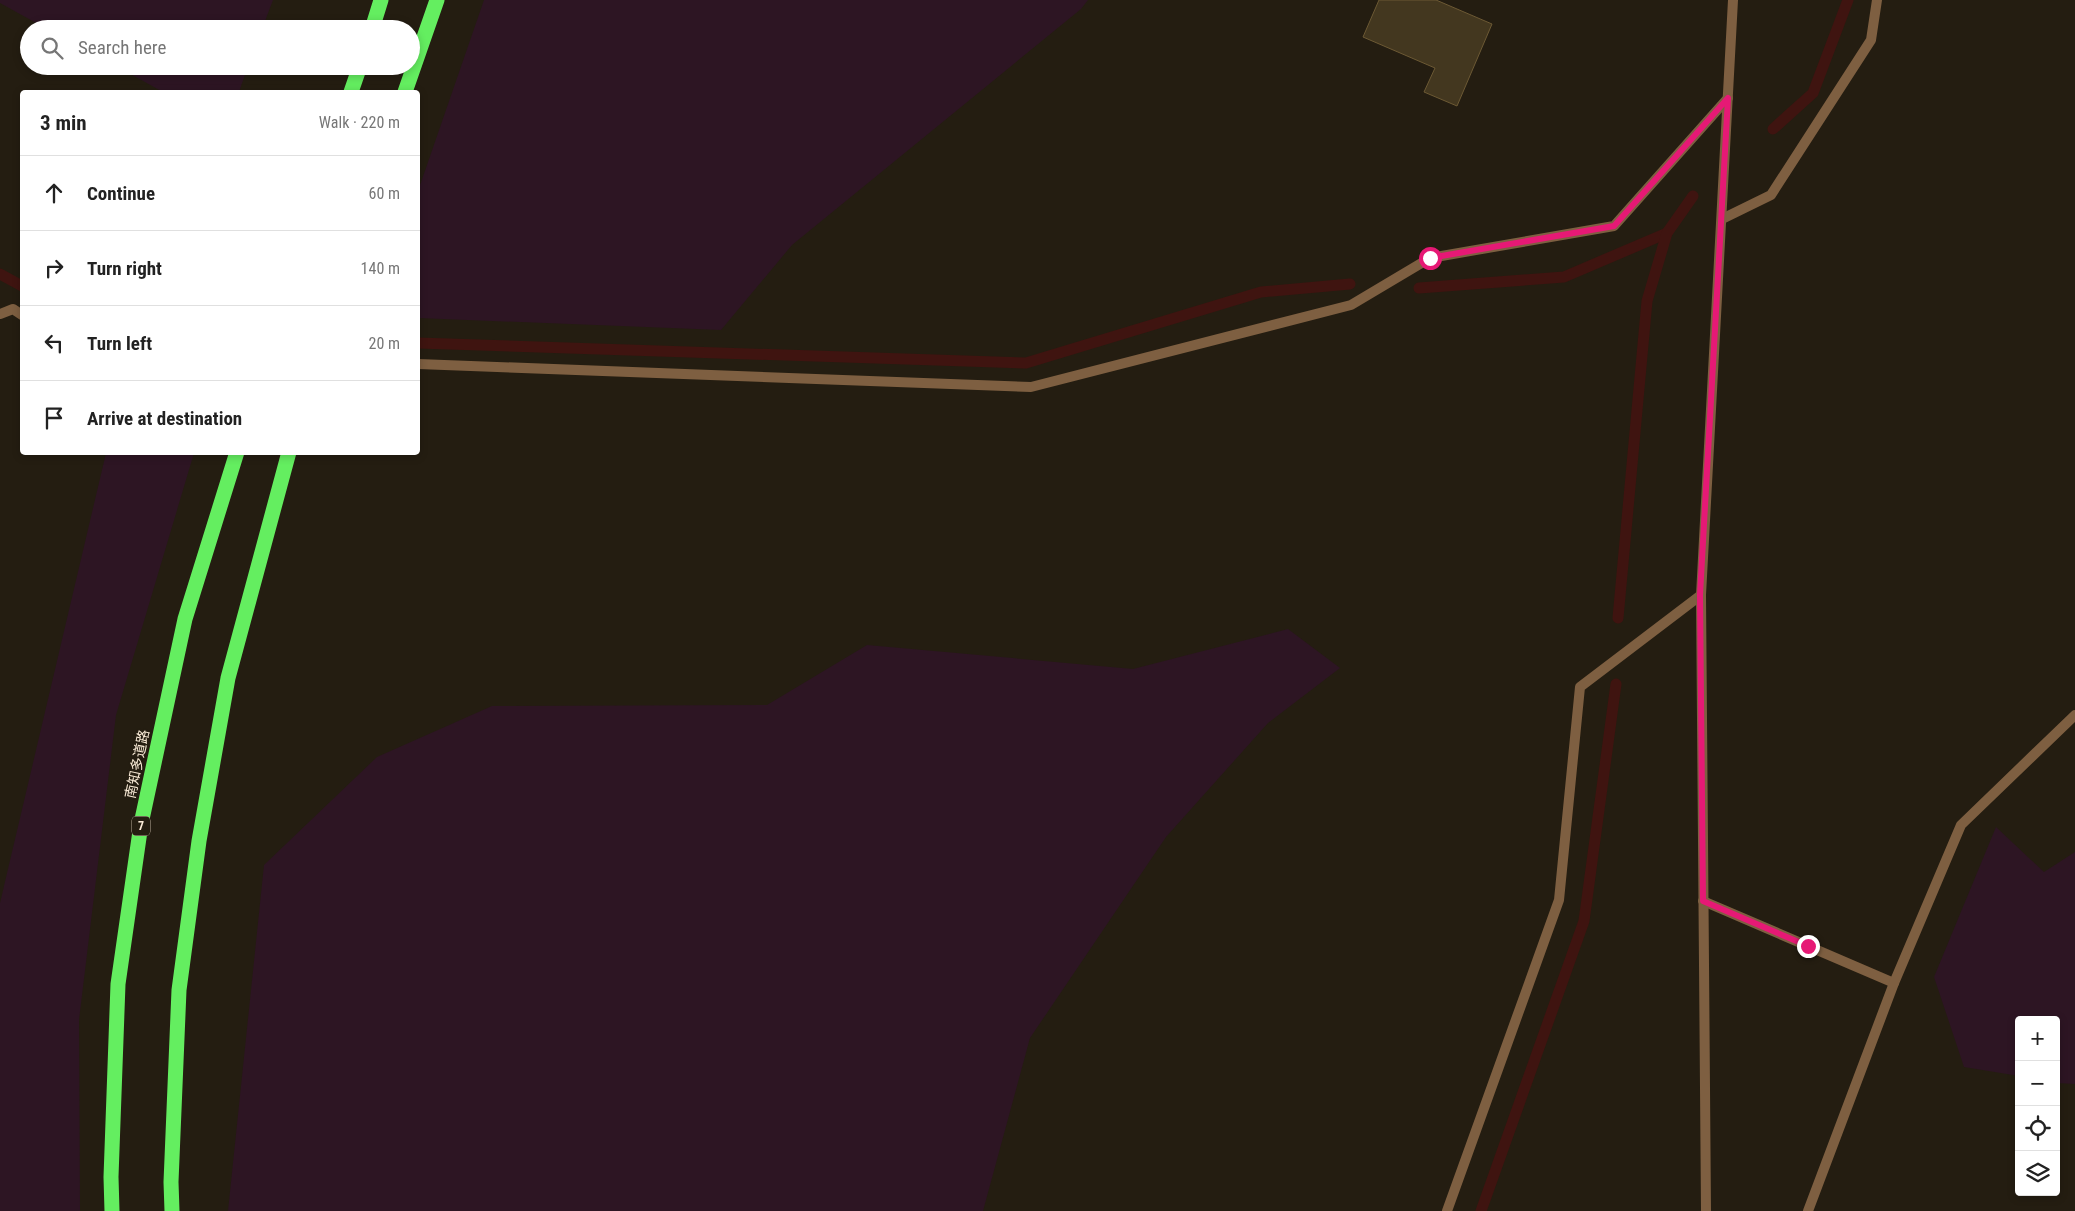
<!DOCTYPE html>
<html lang="en">
<head>
<meta charset="utf-8">
<style>
  :root { --surface:#fff; --page:#f2f2f2; --text:#222; --muted:#767676; --line:#e0e0e0 }
  body { margin:0; font-family:"Roboto Condensed","Noto Sans JP",sans-serif; background:var(--page); color:var(--text) }
  .controls { position:absolute; right:15px; bottom:15px; display:grid; overflow:hidden; border-radius:5px; box-shadow:0 2px 8px #0003 }
  .controls button { width:45px; height:45px; display:grid; place-items:center; padding:0; border:0; border-bottom:1px solid var(--line); background:var(--surface); color:var(--text); font:25px sans-serif }
  .stop { position:absolute; width:15px; height:15px; margin:-11px; border:4px solid #e61975; border-radius:50%; background:#fff }
  .stop.end { background:#e61975; border-color:#fff; box-shadow:0 1px 5px #0008 }
  .list { margin:0; padding:0; list-style:none }
  h2 { display:flex; justify-content:space-between; align-items:center; height:65px; margin:0; padding:0 20px; font-size:21px }
  h2 small { font-size:16px; font-weight:400; color:var(--muted) }
  .list li { display:grid; grid-template-columns:32px 1fr auto; gap:15px; align-items:center; box-sizing:border-box; height:75px; padding:0 20px; border-top:1px solid var(--line) }
  .list b { display:block; font-size:19px; white-space:nowrap }
  .list em { font-size:16px; font-style:normal; color:var(--muted) }
  .icon { flex:none; width:28px; height:28px; fill:none; stroke:currentColor; stroke-width:2; stroke-linecap:round; stroke-linejoin:round }
  .map { position:relative; flex:none; width:2075px; height:1211px; overflow:hidden }
  .search { position:absolute; background:var(--surface); box-shadow:0 2px 8px #0003; left:20px; top:20px; width:400px; height:55px; display:flex; align-items:center; gap:12px; box-sizing:border-box; padding:0 18px; border-radius:28px; color:var(--muted); font-size:19px }
  .panel { position:absolute; background:var(--surface); box-shadow:0 2px 8px #0003; left:20px; top:90px; width:400px; height:365px; border-radius:5px }
  .map>svg:first-child { display:block }
  .green { fill:#2d1523 }
  .lines { fill:none; stroke-linecap:round; stroke-linejoin:round }
  .stream { stroke:#3f1410; stroke-width:11 }
  .building { fill:#43371f; stroke:#6c5934 }
  .minor { stroke:#7e5f41; stroke-width:10 }
  .motorway { stroke:#64ee60; stroke-width:15 }
  .route { stroke:#e61975; stroke-width:6 }
  .labels { text-anchor:middle; stroke-width:4; stroke-linejoin:round; paint-order:stroke }
  .shield { fill:#241d11; stroke:#baae9c; stroke-width:1 }
  .shield-label { font-size:12px; font-weight:bold; fill:#fbecd8 }
  .street-label { font-size:14px; fill:#fbecd8; stroke:#241d11 }
</style>
</head>
<body>
<div class="map">
<svg width="2075" height="1211" viewBox="0 0 2075 1211">
  <rect width="100%" height="100%" fill="#241d11"/>
  <g class="green">
    <polygon points="0,0 273,0 262,29 47,29 0,3"/>
    <polygon points="484,0 1088,0 1081,9 792,245 721,330 418,318 418,191"/>
    <polygon points="116,66 248,66 239,92 163,92"/>
    <polygon points="106,453 194,453 116,715 79,1020 80,1211 0,1211 0,903"/>
    <polygon points="1288,629 1340,668 1268,723 1166,837 1030,1038 983,1211 228,1211 264,865 377,757 492,706 767,705 867,645 1133,669"/>
    <polygon points="1996,827 2044,872 2075,852 2075,1084 2056,1083 2056,1020 2019,1020 2019,1076 1964,1067 1934,977"/>
  </g>
  <g class="lines">
    <g class="stream">
      <polyline points="1773,129 1813,93 1848,0"/>
      <polyline points="0,274 22,286"/>
      <polyline points="1419,288 1564,277 1667,233"/>
      <polyline points="418,343 1026,363 1261,292 1350,284"/>
      <polyline points="1618,618 1647,301 1667,233 1693,196"/>
      <polyline points="1481,1211 1584,921 1616,684"/>
    </g>
  </g>
  <polygon class="building" points="1379,0 1436,0 1492,24 1457,106 1424,92 1435,68 1363,37"/>
  <g class="lines">
    <g class="minor">
      <polyline points="1722,219 1771,195 1871,40 1877,0"/>
      <polyline points="0,314 13,309 22,315"/>
      <polyline points="418,364 1031,387 1351,305 1430,258 1614,226 1728,98"/>
      <polyline points="1703,901 1894,983"/>
      <polyline points="1447,1211 1559,900 1580,687 1701,595"/>
      <polyline points="1706,1211 1701,595 1733,0"/>
      <polyline points="1808,1211 1894,983 1961,825 2075,715"/>
    </g>
    <g class="motorway">
      <polyline points="372,29 381,0"/>
      <polyline points="351,92 360,66"/>
      <polyline points="405,92 437,0"/>
      <polyline points="112,1211 111,1177 118,984 141,824 185,619 237,452"/>
      <polyline points="172,1211 171,1182 179,990 199,841 228,678 289,452"/>
    </g>
  </g>
  <g class="lines">
    <polyline class="route" points="1430,258 1614,226 1728,98 1700,595 1703,901 1808,946"/>
  </g>
  <g class="labels">
    <rect class="shield" x="132" y="816.5" width="18" height="19" rx="4"/>
    <g class="shield-label">
      <text x="141" y="830">7</text>
    </g>
    <g class="street-label">
      <text transform="translate(137 764) rotate(-78)" y="5">南知多道路</text>
    </g>
  </g>
</svg>
<div class="controls">
<button>+</button>
<button>−</button>
<button><svg class="icon" aria-label="locate" viewBox="0 0 24 24"><circle cx="12" cy="12" r="6"/><path d="M12 2v4M12 18v4M2 12h4M18 12h4"/></svg></button>
<button><svg class="icon" aria-label="layers" viewBox="0 0 24 24"><path d="M12 4l9 5-9 5-9-5zM3 14l9 5 9-5"/></svg></button>
</div>
<div class="stop" style="left:1430px;top:258px"></div>
<div class="stop end" style="left:1808px;top:946px"></div>
<div class="search"><svg class="icon" aria-label="search" viewBox="0 0 24 24"><circle cx="10" cy="10" r="6"/><path d="M15 15l6 6"/></svg>Search here</div>
<section class="panel">
<h2>3 min<small>Walk · 220 m</small></h2>
<ul class="list">
<li><svg class="icon" aria-label="ahead" viewBox="0 0 24 24"><path d="M12 20V5M6 11l6-6 6 6"/></svg><div><b>Continue</b></div><em>60 m</em></li>
<li><svg class="icon" aria-label="right" viewBox="0 0 24 24"><path d="M7 20v-9h11M14 6l5 5-5 5"/></svg><div><b>Turn right</b></div><em>140 m</em></li>
<li><svg class="icon" aria-label="left" viewBox="0 0 24 24"><path d="M17 20v-9H6M10 6l-5 5 5 5"/></svg><div><b>Turn left</b></div><em>20 m</em></li>
<li><svg class="icon" aria-label="arrive" viewBox="0 0 24 24"><path d="M6 21V4h12l-3 4 3 4H6"/></svg><div><b>Arrive at destination</b></div></li>
</ul>
</section>
</div>
</body>
</html>
